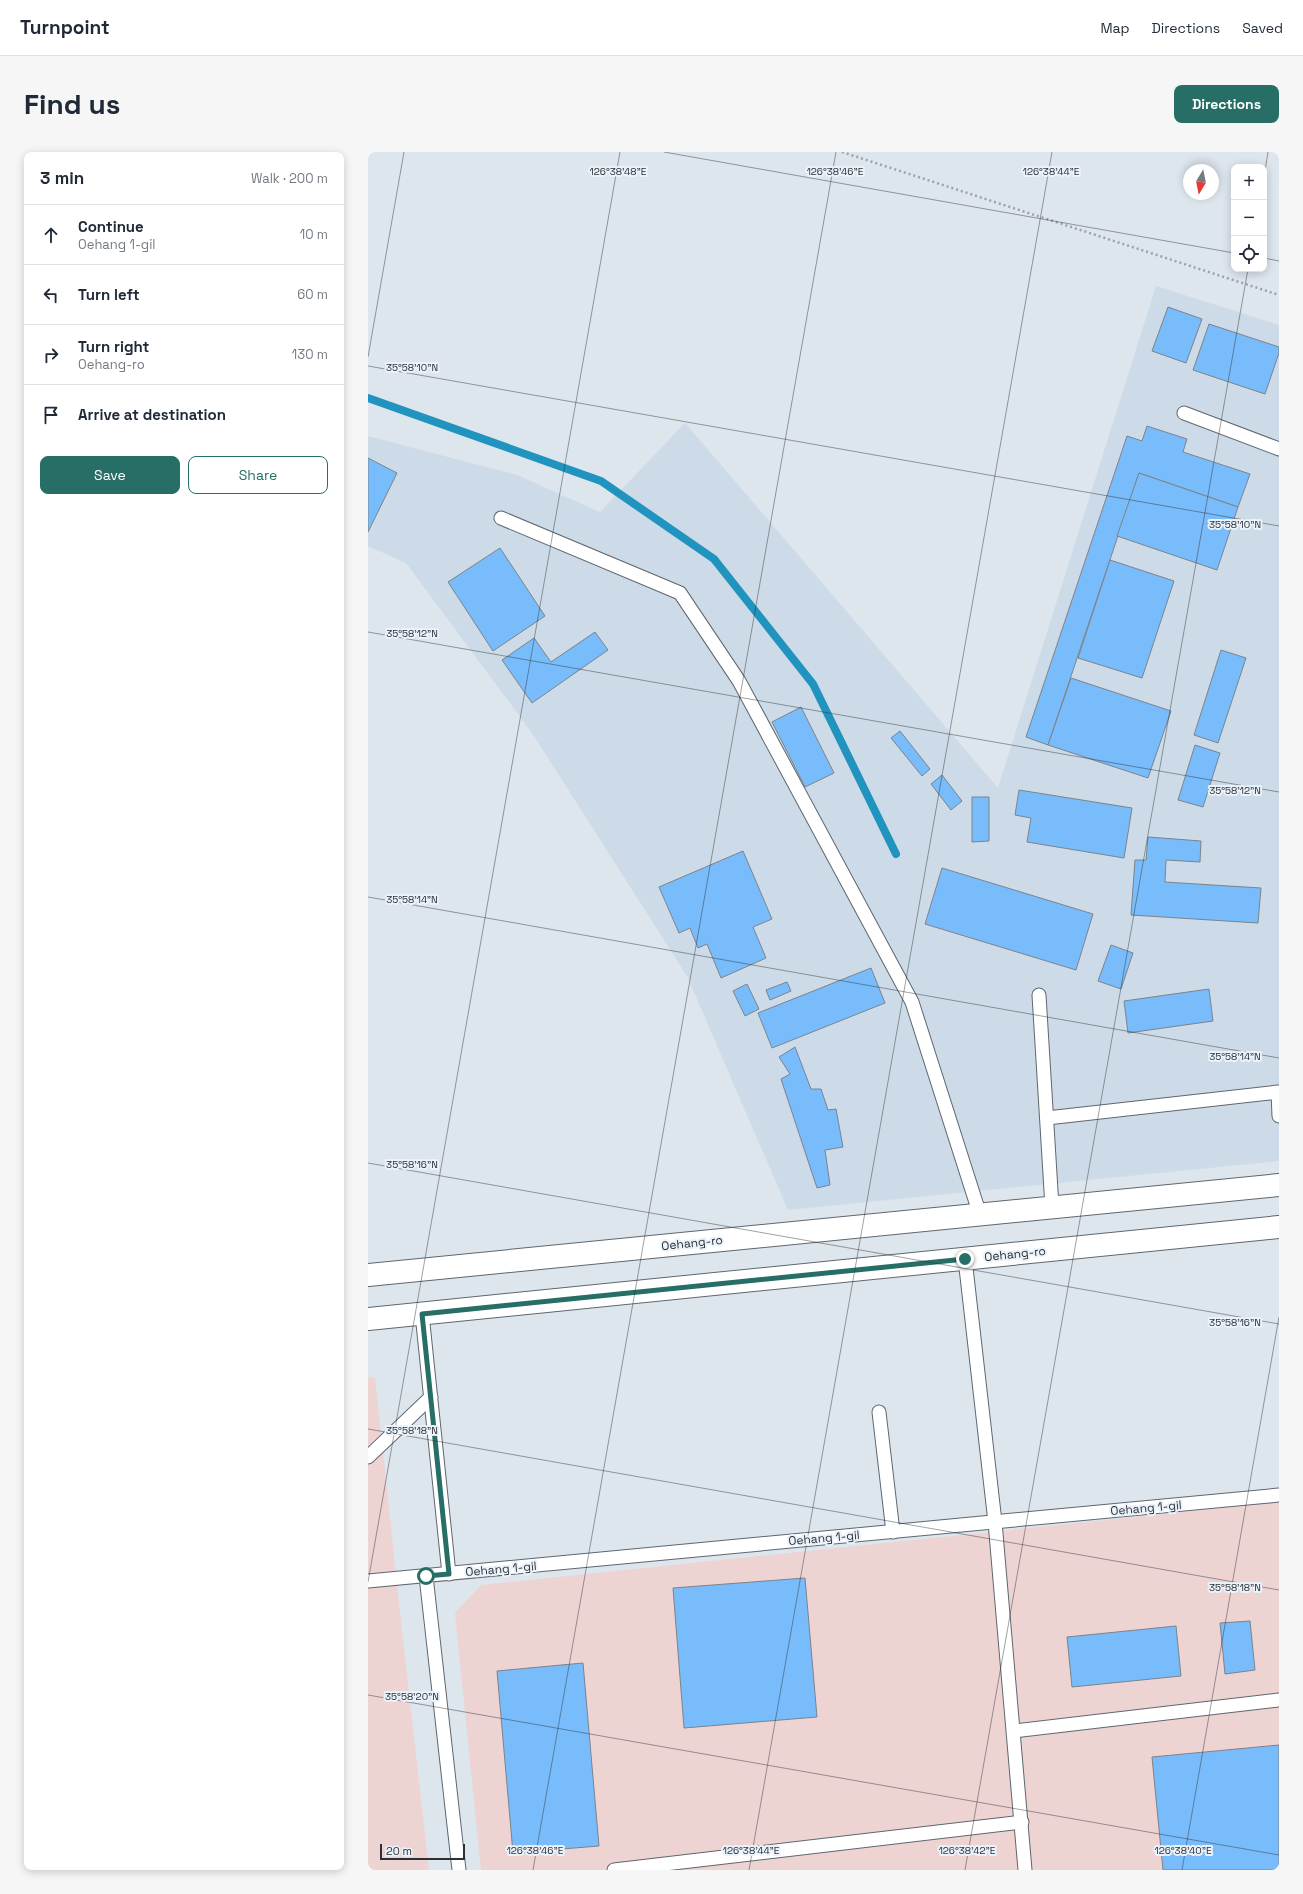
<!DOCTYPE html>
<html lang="en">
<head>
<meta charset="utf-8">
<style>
  :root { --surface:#fff; --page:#f6f6f7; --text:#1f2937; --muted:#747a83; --line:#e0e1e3; --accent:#266e66 }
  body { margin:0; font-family:"Space Grotesk",sans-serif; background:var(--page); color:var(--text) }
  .controls { position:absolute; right:12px; top:12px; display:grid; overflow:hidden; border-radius:8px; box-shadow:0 2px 10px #0003 }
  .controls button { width:36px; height:36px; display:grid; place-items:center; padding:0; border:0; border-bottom:1px solid var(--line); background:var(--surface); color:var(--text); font:20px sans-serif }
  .compass { position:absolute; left:815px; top:12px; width:36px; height:36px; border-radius:50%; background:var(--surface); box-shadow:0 2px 10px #0003; rotate:190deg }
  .scale { position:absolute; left:12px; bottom:10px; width:85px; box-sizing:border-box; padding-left:4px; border:2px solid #2c3033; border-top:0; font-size:11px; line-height:14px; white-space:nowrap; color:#2c3033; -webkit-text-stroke:3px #eaf2fb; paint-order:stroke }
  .stop { position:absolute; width:12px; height:12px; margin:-9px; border:3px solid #266e66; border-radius:50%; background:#fff }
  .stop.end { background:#266e66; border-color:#fff; box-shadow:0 1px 4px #0008 }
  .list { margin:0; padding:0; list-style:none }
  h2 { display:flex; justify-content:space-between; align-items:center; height:52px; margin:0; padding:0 16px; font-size:17px }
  h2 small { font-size:13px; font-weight:400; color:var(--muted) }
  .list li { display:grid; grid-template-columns:26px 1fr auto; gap:12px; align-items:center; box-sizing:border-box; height:60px; padding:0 16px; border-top:1px solid var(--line) }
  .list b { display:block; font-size:15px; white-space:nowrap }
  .list p { margin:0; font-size:13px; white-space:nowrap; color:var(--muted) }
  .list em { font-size:13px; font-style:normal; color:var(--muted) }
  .actions { display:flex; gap:8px; padding:12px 16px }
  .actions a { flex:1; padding:9px 0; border:1px solid var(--accent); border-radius:8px; text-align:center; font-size:14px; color:var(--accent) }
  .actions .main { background:var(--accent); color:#fff }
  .icon { flex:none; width:22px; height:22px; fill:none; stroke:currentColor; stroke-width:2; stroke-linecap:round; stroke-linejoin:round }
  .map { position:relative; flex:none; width:911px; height:1718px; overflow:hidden; border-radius:8px }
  header { display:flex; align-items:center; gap:24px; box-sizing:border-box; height:56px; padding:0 20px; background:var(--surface); border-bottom:1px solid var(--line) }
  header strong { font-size:19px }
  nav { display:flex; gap:22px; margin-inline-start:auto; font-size:14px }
  .intro { display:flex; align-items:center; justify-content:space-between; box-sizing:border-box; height:96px; padding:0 24px }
  h1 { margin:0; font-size:28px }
  .button { padding:10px 18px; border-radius:8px; background:var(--accent); color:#fff; font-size:14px; font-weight:700 }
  main { display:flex; gap:24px; padding:0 24px }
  aside { flex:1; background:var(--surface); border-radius:8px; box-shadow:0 2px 10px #0003 }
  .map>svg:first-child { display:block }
  .built { fill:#cddbe8 }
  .industrial { fill:#eed3d3 }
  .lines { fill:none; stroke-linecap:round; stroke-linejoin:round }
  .stream { stroke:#2094be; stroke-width:8 }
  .building { fill:#78bcfb; stroke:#7c838b }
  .lane-casing { stroke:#5f666d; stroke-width:15 }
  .primary-casing { stroke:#5f666d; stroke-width:24 }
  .path { stroke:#9ba1a7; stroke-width:2.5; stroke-dasharray:2 3; stroke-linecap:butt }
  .lane { stroke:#fff; stroke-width:13 }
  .primary { stroke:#fff; stroke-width:22 }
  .route { stroke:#266e66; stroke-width:5 }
  .ticks { fill:none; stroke:#2c3033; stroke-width:1; stroke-opacity:0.45 }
  .labels { text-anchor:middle; stroke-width:4; stroke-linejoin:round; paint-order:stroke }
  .street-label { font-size:12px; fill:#2c3033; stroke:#eaf2fb }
  .ticks-label { font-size:10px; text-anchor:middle; fill:#2c3033; stroke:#eaf2fb; stroke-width:4; stroke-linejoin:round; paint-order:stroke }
</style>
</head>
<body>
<header>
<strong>Turnpoint</strong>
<nav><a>Map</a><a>Directions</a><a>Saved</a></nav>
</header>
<div class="intro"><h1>Find us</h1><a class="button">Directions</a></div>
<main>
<aside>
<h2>3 min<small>Walk · 200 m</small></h2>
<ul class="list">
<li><svg class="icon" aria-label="ahead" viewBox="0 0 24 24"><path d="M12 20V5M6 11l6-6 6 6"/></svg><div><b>Continue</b><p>Oehang 1-gil</p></div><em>10 m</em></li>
<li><svg class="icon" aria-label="left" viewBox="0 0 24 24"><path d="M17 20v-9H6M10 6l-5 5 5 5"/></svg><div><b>Turn left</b></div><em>60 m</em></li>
<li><svg class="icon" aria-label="right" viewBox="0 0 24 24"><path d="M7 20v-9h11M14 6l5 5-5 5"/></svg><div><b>Turn right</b><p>Oehang-ro</p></div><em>130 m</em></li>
<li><svg class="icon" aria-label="arrive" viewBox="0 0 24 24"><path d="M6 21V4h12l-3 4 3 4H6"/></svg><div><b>Arrive at destination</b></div></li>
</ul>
<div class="actions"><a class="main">Save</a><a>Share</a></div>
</aside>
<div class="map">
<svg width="911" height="1718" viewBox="0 0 911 1718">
  <rect width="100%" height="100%" fill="#dde5ed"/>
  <polygon class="built" points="788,134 911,173 911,1009 420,1058 319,824 164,581 38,411 0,394 0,284 149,323 232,360 317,271 630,636"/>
  <g class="industrial">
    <polygon points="7,1225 32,1461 61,1718 0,1718 0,1226"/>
    <polygon points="911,1350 911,1718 113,1718 87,1461 113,1433"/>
  </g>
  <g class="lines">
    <polyline class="stream" points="0,246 233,329 346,407 445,532 528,702"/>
  </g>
  <g class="building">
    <polygon points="800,155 834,167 818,211 784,199"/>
    <polygon points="841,172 911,195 911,201 897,242 825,218"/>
    <polygon points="779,274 819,287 815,300 882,322 870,355 771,321 680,593 658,585 759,284 774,289"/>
    <polygon points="0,306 29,321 0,380"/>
    <polygon points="771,321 870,355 849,418 749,384"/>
    <polygon points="132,396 177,464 125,499 80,430"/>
    <polygon points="742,408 806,429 774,526 710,506"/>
    <polygon points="227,480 240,498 164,551 134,508 166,486 183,510"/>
    <polygon points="853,498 878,506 850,591 826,583"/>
    <polygon points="703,526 803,559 780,626 680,593"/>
    <polygon points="433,555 466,621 437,635 404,570"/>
    <polygon points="532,579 562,617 554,624 523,586"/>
    <polygon points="827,593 852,601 835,655 810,648"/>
    <polygon points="574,623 594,649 583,658 563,632"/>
    <polygon points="651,638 764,656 756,706 659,690 663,666 647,663"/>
    <polygon points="604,645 621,645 621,689 604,690"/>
    <polygon points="780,685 833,689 832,710 798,708 797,730 893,736 890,771 763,763 767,708 778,708"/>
    <polygon points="375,699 404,767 385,775 398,806 353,826 339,792 330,796 322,776 311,781 291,735"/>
    <polygon points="574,716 725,762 708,818 557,772"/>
    <polygon points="743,793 765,801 753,837 730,829"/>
    <polygon points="503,816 517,851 404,896 390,861"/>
    <polygon points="419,830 423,839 402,848 398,838"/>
    <polygon points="379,832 391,857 377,864 365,839"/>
    <polygon points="841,837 845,869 760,881 756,849"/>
    <polygon points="427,895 443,937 453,937 460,958 468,957 475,995 457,998 462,1033 449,1036 413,927 422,922 411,905"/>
    <polygon points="437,1426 449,1565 316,1576 305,1436"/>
    <polygon points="882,1469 887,1518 857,1522 852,1471"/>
    <polygon points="808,1474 813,1524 704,1535 699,1485"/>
    <polygon points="215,1511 231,1694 145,1701 129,1519"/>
    <polygon points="911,1593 911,1718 795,1718 784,1605"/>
  </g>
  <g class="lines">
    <defs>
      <g id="lane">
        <polyline points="816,261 911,297"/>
        <polyline points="133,366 312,441 371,529 544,850 612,1063"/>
        <polyline points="671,843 684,1055"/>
        <polyline points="679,966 910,940 911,964"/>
        <polyline points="597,1107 627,1370 657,1718"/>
        <polyline points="54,1162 81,1422"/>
        <polyline points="511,1260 525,1380"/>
        <polyline points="0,1305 63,1245"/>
        <polyline points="58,1424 91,1718"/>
        <polyline points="0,1429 911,1343"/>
        <polyline points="646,1579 911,1548"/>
        <polyline points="246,1718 654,1670"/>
      </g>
      <g id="primary">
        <polyline points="0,1123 911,1033"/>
        <polyline points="0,1167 911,1075"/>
      </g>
    </defs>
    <use href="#lane" class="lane-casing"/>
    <use href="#primary" class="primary-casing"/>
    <polyline class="path" points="474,0 911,143"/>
    <use href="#lane" class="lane"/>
    <use href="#primary" class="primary"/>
  </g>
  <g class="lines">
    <polyline class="route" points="58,1424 81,1422 54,1162 597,1107"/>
  </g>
  <path class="ticks" d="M296 0 866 101M896 25 900 0M896 106 911 109M0 205 36 0M0 214 911 374M0 480 911 640M0 745 911 906M0 1011 911 1172M0 1277 911 1438M0 1430 252 0M0 1543 911 1703M165 1718 468 0M381 1718 684 0M597 1718 880 117M814 1718 911 1165"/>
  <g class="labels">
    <g class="street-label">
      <text transform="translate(324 1091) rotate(-6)" y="4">Oehang-ro</text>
      <text transform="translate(647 1102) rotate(-6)" y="4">Oehang-ro</text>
      <text transform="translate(778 1356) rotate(-5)" y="4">Oehang 1-gil</text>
      <text transform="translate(456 1386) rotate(-5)" y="4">Oehang 1-gil</text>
      <text transform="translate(133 1417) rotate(-5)" y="4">Oehang 1-gil</text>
    </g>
  </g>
  <g class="ticks-label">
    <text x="250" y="23">126°38'48"E</text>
    <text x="467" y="23">126°38'46"E</text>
    <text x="683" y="23">126°38'44"E</text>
    <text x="44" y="219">35°58'10"N</text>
    <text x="867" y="376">35°58'10"N</text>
    <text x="44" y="485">35°58'12"N</text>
    <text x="867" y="642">35°58'12"N</text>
    <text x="44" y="751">35°58'14"N</text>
    <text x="867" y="908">35°58'14"N</text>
    <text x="44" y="1016">35°58'16"N</text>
    <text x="867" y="1174">35°58'16"N</text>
    <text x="44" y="1282">35°58'18"N</text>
    <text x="867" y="1439">35°58'18"N</text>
    <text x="44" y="1548">35°58'20"N</text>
    <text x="167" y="1702">126°38'46"E</text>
    <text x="383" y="1702">126°38'44"E</text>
    <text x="599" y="1702">126°38'42"E</text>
    <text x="815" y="1702">126°38'40"E</text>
  </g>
</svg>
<div class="controls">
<button>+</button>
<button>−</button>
<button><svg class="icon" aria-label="locate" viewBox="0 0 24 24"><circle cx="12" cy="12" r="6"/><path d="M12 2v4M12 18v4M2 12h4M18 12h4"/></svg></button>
</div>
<svg class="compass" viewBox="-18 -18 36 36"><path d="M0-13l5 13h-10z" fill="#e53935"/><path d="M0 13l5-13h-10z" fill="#747a83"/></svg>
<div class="scale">20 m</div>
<div class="stop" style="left:58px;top:1424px"></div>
<div class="stop end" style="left:597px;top:1107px"></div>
</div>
</main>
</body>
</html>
